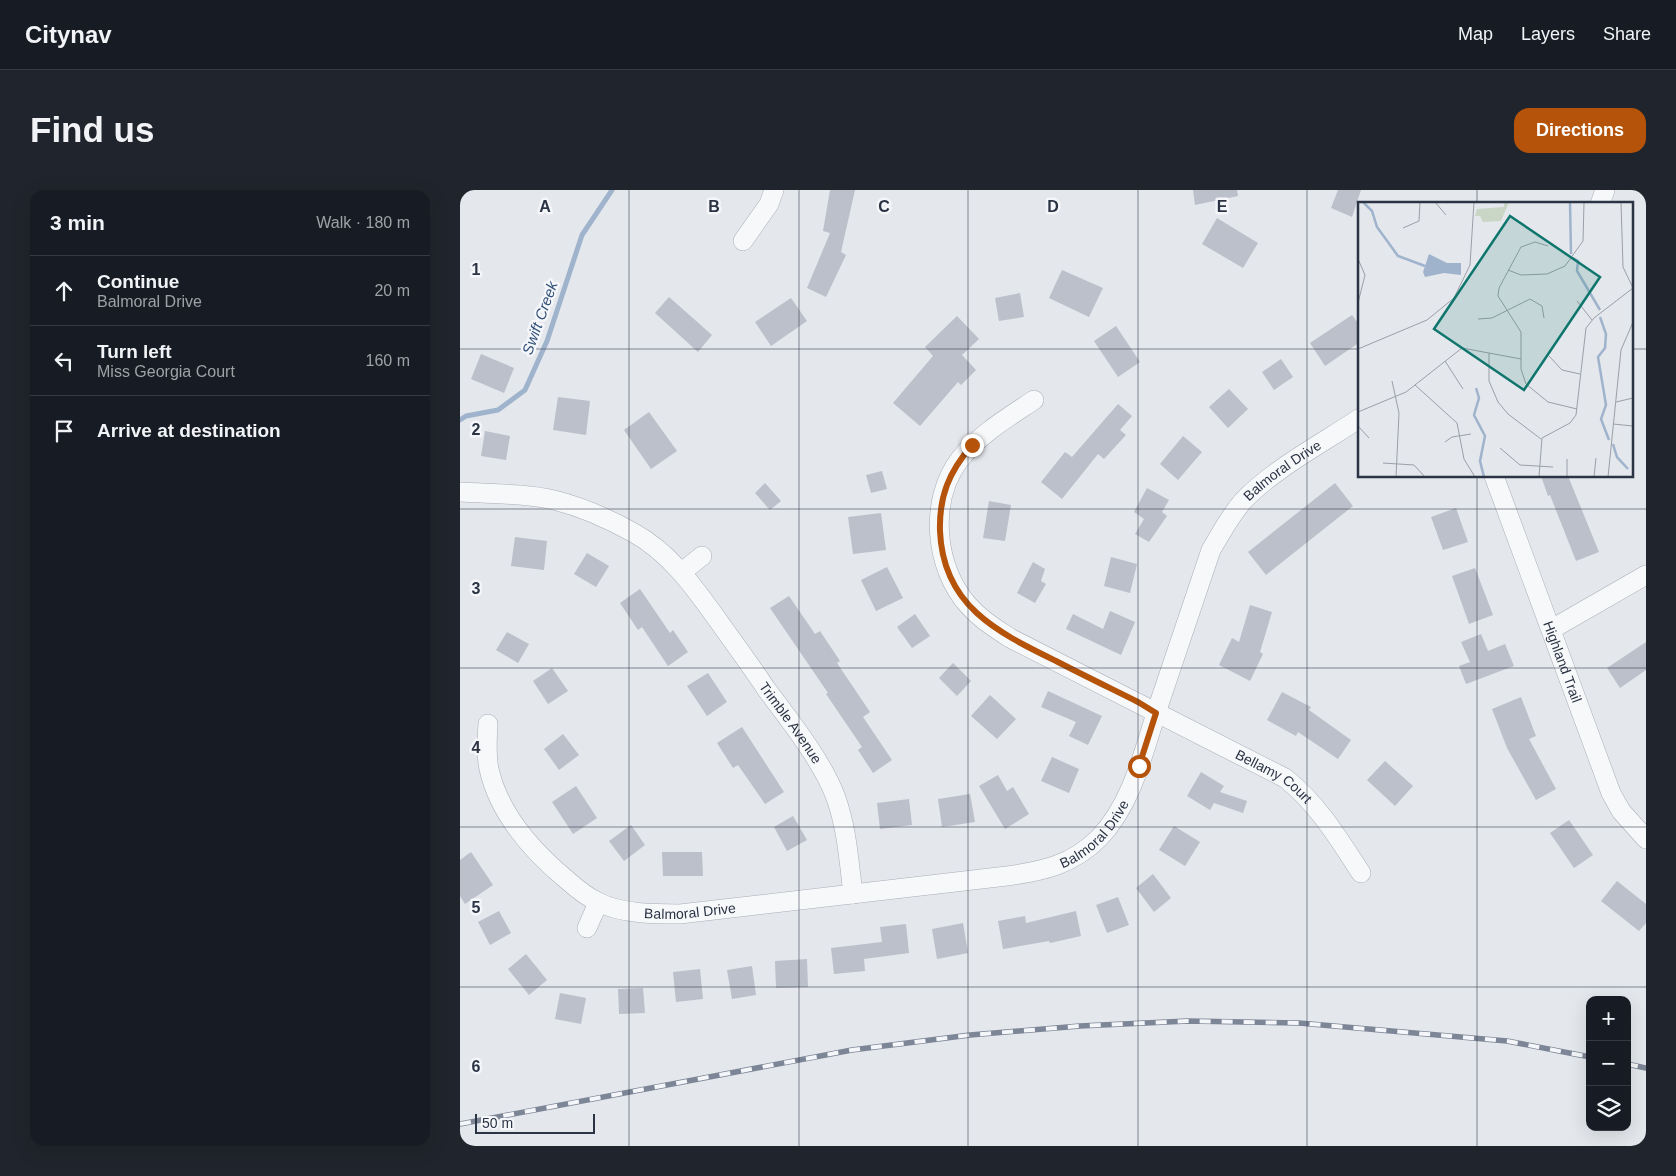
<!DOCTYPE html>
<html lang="en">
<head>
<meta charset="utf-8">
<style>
  :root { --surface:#171b24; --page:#20242c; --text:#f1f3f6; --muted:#9ea1a6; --line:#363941; --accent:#b45309 }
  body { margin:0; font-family:Helvetica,sans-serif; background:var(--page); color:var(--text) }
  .controls { position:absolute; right:15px; bottom:15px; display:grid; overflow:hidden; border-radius:10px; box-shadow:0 5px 20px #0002 }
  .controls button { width:45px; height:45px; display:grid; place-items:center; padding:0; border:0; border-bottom:1px solid var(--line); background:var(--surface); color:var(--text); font:25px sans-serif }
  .scale { position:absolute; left:15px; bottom:12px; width:120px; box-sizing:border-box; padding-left:5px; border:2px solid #2b3445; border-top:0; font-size:14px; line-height:18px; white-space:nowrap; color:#2b3445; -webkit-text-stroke:4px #f4f6f9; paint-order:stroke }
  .stop { position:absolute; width:15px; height:15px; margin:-11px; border:4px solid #b45309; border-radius:50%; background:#fff }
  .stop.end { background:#b45309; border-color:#fff; box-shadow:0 1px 5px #0008 }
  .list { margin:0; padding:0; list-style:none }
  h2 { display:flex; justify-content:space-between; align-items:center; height:65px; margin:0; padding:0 20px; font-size:21px }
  h2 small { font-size:16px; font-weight:400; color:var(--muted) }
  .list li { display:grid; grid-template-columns:32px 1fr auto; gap:15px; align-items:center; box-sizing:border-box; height:70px; padding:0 20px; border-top:1px solid var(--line) }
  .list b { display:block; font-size:19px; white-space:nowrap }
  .list p { margin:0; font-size:16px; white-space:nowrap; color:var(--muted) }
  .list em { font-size:16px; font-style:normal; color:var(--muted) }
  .icon { flex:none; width:28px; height:28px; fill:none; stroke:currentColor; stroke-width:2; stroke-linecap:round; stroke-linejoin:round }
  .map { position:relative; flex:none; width:1186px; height:956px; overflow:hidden; border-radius:15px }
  header { display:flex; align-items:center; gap:30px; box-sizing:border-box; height:70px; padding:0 25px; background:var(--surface); border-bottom:1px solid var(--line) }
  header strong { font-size:24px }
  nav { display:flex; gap:28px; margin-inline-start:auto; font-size:18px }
  .intro { display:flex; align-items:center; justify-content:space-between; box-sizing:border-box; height:120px; padding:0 30px }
  h1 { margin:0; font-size:35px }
  .button { padding:12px 22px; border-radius:15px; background:var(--accent); color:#fff; font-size:18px; font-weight:700 }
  main { display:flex; gap:30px; padding:0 30px }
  aside { flex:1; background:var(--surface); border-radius:15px; box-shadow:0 5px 20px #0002 }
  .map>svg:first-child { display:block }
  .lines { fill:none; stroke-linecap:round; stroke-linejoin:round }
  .stream { stroke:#9fb4cc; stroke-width:5 }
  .building { fill:#bbc0ca }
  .minor-casing { stroke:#a9aeb7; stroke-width:20 }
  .minor { stroke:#f7f8fa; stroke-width:19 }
  .rail-casing { stroke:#7d8696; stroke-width:5.5 }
  .rail { stroke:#f4f6f9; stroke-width:4; stroke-dasharray:11; stroke-linecap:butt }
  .route { stroke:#b45309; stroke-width:6 }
  .grid { fill:none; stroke:#2b3445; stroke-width:1; stroke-opacity:0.55 }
  .labels { text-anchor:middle; stroke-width:5; stroke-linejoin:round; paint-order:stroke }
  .street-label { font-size:14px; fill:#2b3445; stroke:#f4f6f9 }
  .water-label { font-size:15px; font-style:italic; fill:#34527a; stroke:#f4f6f9 }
  .inset-river { fill:none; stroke:#9fb4cc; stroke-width:2.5 }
  .inset-road { fill:none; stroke:#9a9fa9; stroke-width:1 }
  .view { fill:#0f766e; fill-opacity:0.15; stroke:#0f766e; stroke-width:2.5 }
  .inset-edge { fill:none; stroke:#2b3445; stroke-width:2.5 }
  .grid-label { font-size:16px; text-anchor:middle; font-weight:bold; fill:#2b3445; stroke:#f4f6f9; stroke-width:5; stroke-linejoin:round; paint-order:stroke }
</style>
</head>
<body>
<header>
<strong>Citynav</strong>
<nav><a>Map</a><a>Layers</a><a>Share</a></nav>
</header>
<div class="intro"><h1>Find us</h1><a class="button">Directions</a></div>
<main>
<aside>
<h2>3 min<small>Walk · 180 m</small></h2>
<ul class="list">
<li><svg class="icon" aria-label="ahead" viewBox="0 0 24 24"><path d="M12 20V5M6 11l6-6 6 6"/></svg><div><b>Continue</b><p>Balmoral Drive</p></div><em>20 m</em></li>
<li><svg class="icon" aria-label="left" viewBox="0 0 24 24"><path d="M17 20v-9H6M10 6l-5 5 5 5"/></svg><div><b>Turn left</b><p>Miss Georgia Court</p></div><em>160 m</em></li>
<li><svg class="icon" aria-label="arrive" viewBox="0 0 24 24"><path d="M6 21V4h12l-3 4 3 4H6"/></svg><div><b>Arrive at destination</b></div></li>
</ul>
</aside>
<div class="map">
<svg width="1186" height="956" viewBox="0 0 1186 956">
  <rect width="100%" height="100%" fill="#e4e7ec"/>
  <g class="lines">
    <polyline class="stream" points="0,230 6,226 38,220 65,200 87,151 122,45 152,0"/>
  </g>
  <g class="building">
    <polygon points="370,0 395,0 381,62 386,65 366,107 347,98 370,43 363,41"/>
    <polygon points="733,0 777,0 778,6 735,15"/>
    <polygon points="878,0 901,0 892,27 871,18"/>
    <polygon points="757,28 798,53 783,78 742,54"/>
    <polygon points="602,80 643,98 629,127 589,108"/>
    <polygon points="560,103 564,127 539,131 535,108"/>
    <polygon points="209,107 252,145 238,162 195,123"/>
    <polygon points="331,108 347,131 311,156 295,132"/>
    <polygon points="892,125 900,136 900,152 865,176 850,153"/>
    <polygon points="497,126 519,149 502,165 516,180 501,195 498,192 460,236 433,213 473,166 465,157"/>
    <polygon points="656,136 680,172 658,187 634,151"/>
    <polygon points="21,164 54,178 44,203 11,189"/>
    <polygon points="821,169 833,187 814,200 802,182"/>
    <polygon points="769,199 788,219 768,238 749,217"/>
    <polygon points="98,207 130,211 126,245 93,240"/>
    <polygon points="658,214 672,226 660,240 666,245 644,269 638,264 602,309 581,292 605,262 612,267"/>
    <polygon points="189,222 217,261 191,279 164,240"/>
    <polygon points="25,241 50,246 46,270 21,266"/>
    <polygon points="723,246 742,262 718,290 700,274"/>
    <polygon points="422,281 427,299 411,303 406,285"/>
    <polygon points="1081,286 1108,286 1139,362 1116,371 1090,305 1088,306"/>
    <polygon points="305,293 321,311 310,320 295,303"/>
    <polygon points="875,293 893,316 806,385 788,362"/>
    <polygon points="687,298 709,310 702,322 707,326 689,352 675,344 684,329 674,322"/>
    <polygon points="529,311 551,315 545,351 523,348"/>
    <polygon points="996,318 1008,352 983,360 971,327"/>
    <polygon points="421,323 426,360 393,364 388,327"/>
    <polygon points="55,347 87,351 84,380 51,376"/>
    <polygon points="127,363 149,376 136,397 114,384"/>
    <polygon points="651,367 677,374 670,403 644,396"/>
    <polygon points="573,372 585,379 581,391 586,394 575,413 557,403"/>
    <polygon points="427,377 443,408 416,421 401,390"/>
    <polygon points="1015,378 1033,425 1009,434 992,386"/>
    <polygon points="180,399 210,443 213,440 228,462 208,476 182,437 178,440 160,413"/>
    <polygon points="329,406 355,444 360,441 380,471 377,473 410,522 403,527 432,570 413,583 398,560 402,557 366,504 368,503 310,418"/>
    <polygon points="790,415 812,422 800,462 803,464 790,491 759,475 772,448 779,452"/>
    <polygon points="650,421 675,432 661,465 606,439 613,424 643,439"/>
    <polygon points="455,424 470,446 452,458 437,437"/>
    <polygon points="47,442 69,454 58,473 36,460"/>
    <polygon points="1021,444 1028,461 1045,454 1054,476 1006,494 999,476 1010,472 1001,452"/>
    <polygon points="1186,452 1186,480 1160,498 1147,478"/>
    <polygon points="493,473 511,491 497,506 479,488"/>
    <polygon points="92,478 108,501 88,514 73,491"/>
    <polygon points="248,483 267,512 247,526 227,496"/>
    <polygon points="588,501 642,526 628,555 609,546 616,532 581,517"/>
    <polygon points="822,502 851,517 849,520 891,550 878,569 838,542 836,546 807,530"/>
    <polygon points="530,505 556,529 537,549 511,526"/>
    <polygon points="1061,507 1076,546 1069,549 1096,599 1076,610 1047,558 1032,519"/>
    <polygon points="282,537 324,602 305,614 278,575 273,578 257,553"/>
    <polygon points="103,544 119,565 99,580 84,559"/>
    <polygon points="592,567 619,579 609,603 581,591"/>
    <polygon points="925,571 953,596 935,616 907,590"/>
    <polygon points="741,582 764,596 760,602 787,611 783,623 754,613 750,620 727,606"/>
    <polygon points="538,585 547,601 553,597 569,624 545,639 519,596"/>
    <polygon points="116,596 137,628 113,644 92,612"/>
    <polygon points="510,604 515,632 482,637 478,609"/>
    <polygon points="449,609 452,635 420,639 417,613"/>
    <polygon points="333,626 347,650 327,661 314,637"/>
    <polygon points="1109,630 1133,665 1114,678 1090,643"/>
    <polygon points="171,635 185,655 164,671 149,651"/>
    <polygon points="714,636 740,652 725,676 699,660"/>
    <polygon points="11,662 33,695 5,714 0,706 0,670"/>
    <polygon points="202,662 242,662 243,686 203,686"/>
    <polygon points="693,684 711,708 694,722 676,698"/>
    <polygon points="1157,691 1186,714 1186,733 1179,741 1141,711"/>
    <polygon points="658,707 669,735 647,743 636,715"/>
    <polygon points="39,721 51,743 30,755 18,732"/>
    <polygon points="616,721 621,746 590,753 589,751 543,759 538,731 565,726 566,733"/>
    <polygon points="503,733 508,763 477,769 472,739"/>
    <polygon points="446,734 449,763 404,769 405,781 374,784 371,758 422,752 420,737"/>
    <polygon points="66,764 87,790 69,805 48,779"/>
    <polygon points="347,769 348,797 316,798 315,771"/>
    <polygon points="292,776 296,805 272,809 267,780"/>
    <polygon points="240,779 243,809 216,812 213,782"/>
    <polygon points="183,798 185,823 159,824 158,799"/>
    <polygon points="100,803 126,808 121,834 95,829"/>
  </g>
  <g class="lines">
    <defs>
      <g id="minor">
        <polyline points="1140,14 1145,0"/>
        <polyline points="283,51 309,14 314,0"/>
        <path id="s1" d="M574 210C547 228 520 244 500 269 468 311 475 378 508 415 520 429 535 438 550 448L825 588C858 614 878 648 901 683"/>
        <path id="s2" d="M1034 286 1151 603 1161 621 1186 649"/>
        <path id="s3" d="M0 302C31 304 63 303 94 310 122 317 149 329 174 343 210 363 234 397 257 429 274 453 291 476 307 500 330 531 363 572 376 608 387 639 389 672 393 704"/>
        <polyline points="222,382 242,366"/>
        <polyline points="1092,439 1186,385"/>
        <path id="s4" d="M28 534C27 549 26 564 29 579 39 624 72 661 107 690 116 698 127 707 138 712 161 724 195 724 220 724L547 686C583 681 612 675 639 648 673 613 684 559 699 514 716 463 734 411 751 360 761 343 770 326 783 311 812 280 864 252 900 228"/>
        <polyline points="127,738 138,713"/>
      </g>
    </defs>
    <use href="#minor" class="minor-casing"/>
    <use href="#minor" class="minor"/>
    <defs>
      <g id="rail">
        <polyline points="1167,874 1186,878"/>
        <polyline points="0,934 392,860 510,845 620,836 728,831 839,833 1047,851 1130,867"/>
      </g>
    </defs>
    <use href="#rail" class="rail-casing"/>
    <use href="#rail" class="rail"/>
  </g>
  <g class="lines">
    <path class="route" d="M512 255C489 282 479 306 480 341 483 416 537 442 596 471 623 485 650 498 678 512L696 523 679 576"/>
  </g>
  <path class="grid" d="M169 0V956M339 0V956M508 0V956M678 0V956M847 0V956M1017 0V14M0 159H900M1172 159H1186M1017 286V956M0 319H1186M0 478H1186M0 637H1186M0 797H1186"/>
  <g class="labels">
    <g class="street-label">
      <text dy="5" stroke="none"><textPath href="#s4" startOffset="1155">Balmoral Drive</textPath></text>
      <text dy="5" stroke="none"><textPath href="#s2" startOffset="198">Highland Trail</textPath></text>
      <text dy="5" stroke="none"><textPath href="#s3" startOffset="429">Trimble Avenue</textPath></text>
      <text dy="5" stroke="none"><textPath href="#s1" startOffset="604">Bellamy Court</textPath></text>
      <text dy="5" stroke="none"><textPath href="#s4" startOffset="735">Balmoral Drive</textPath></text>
      <text dy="5" stroke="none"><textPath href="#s4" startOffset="315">Balmoral Drive</textPath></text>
    </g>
    <g class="water-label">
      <text transform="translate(80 128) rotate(-70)" y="5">Swift Creek</text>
    </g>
  </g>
  <g transform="translate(898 12)">
    <rect width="275" height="275" fill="#e4e7ec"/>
    <path d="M146 0H151L143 19 125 20 122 14H117L119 7 146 5Z" fill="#c9d6c5"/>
    <path d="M71 52 89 61H103V73L86 71 67 75 65 70Z" fill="#9fb4cc"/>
    <path class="inset-river" d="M5 0 14 9 19 25 40 54 67 64M212 0 213 52M215 56 220 59 219 69 242 108M242 115 248 132 247 146 240 155 248 203 243 217 251 238M118 186 121 196 116 213 127 234 122 259 126 275M255 242 259 255 270 267"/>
    <path class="inset-road" d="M24 0H59M77 0 88 13M45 26 61 19 62 0M190 44 177 40 163 45 141 86 140 94 163 130V167L168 182 190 200 219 207M0 57 7 73 0 101M150 68 163 73 189 72 207 64 225 39 226 0M219 99 234 118M120 117 134 116 172 97 184 104 186 116M0 147 69 118 96 96 112 63 116 0M131 151V179L140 200 150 212 183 237M191 154 204 168 222 172M87 159 105 187M34 179 41 211 38 275M57 183 99 221 106 257 117 275M258 200 275 196M0 210 48 190 104 146 163 157M255 222 275 224M0 224 11 236M87 240 94 235 113 232M142 246 162 263 195 265M25 261 56 263 67 275M181 275 184 236 212 221 218 213 228 126 236 116 275 86 265 65 263 0M209 275V257M236 275 238 256M250 275 263 148 275 120"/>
    <path class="view" d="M152 14 242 75 166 188 76 127Z"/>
    <rect width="275" height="275" class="inset-edge"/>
  </g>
  <g class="grid-label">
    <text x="85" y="22">A</text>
    <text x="254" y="22">B</text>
    <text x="424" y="22">C</text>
    <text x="593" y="22">D</text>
    <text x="762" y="22">E</text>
    <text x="16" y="85">1</text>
    <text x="16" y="245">2</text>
    <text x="16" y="404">3</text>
    <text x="16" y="563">4</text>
    <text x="16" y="723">5</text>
    <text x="16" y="882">6</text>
  </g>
</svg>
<div class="controls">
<button>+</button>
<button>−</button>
<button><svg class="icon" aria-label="layers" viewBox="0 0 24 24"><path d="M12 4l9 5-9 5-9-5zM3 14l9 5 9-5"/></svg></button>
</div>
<div class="scale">50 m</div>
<div class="stop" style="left:679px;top:576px"></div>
<div class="stop end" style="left:512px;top:255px"></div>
</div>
</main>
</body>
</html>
